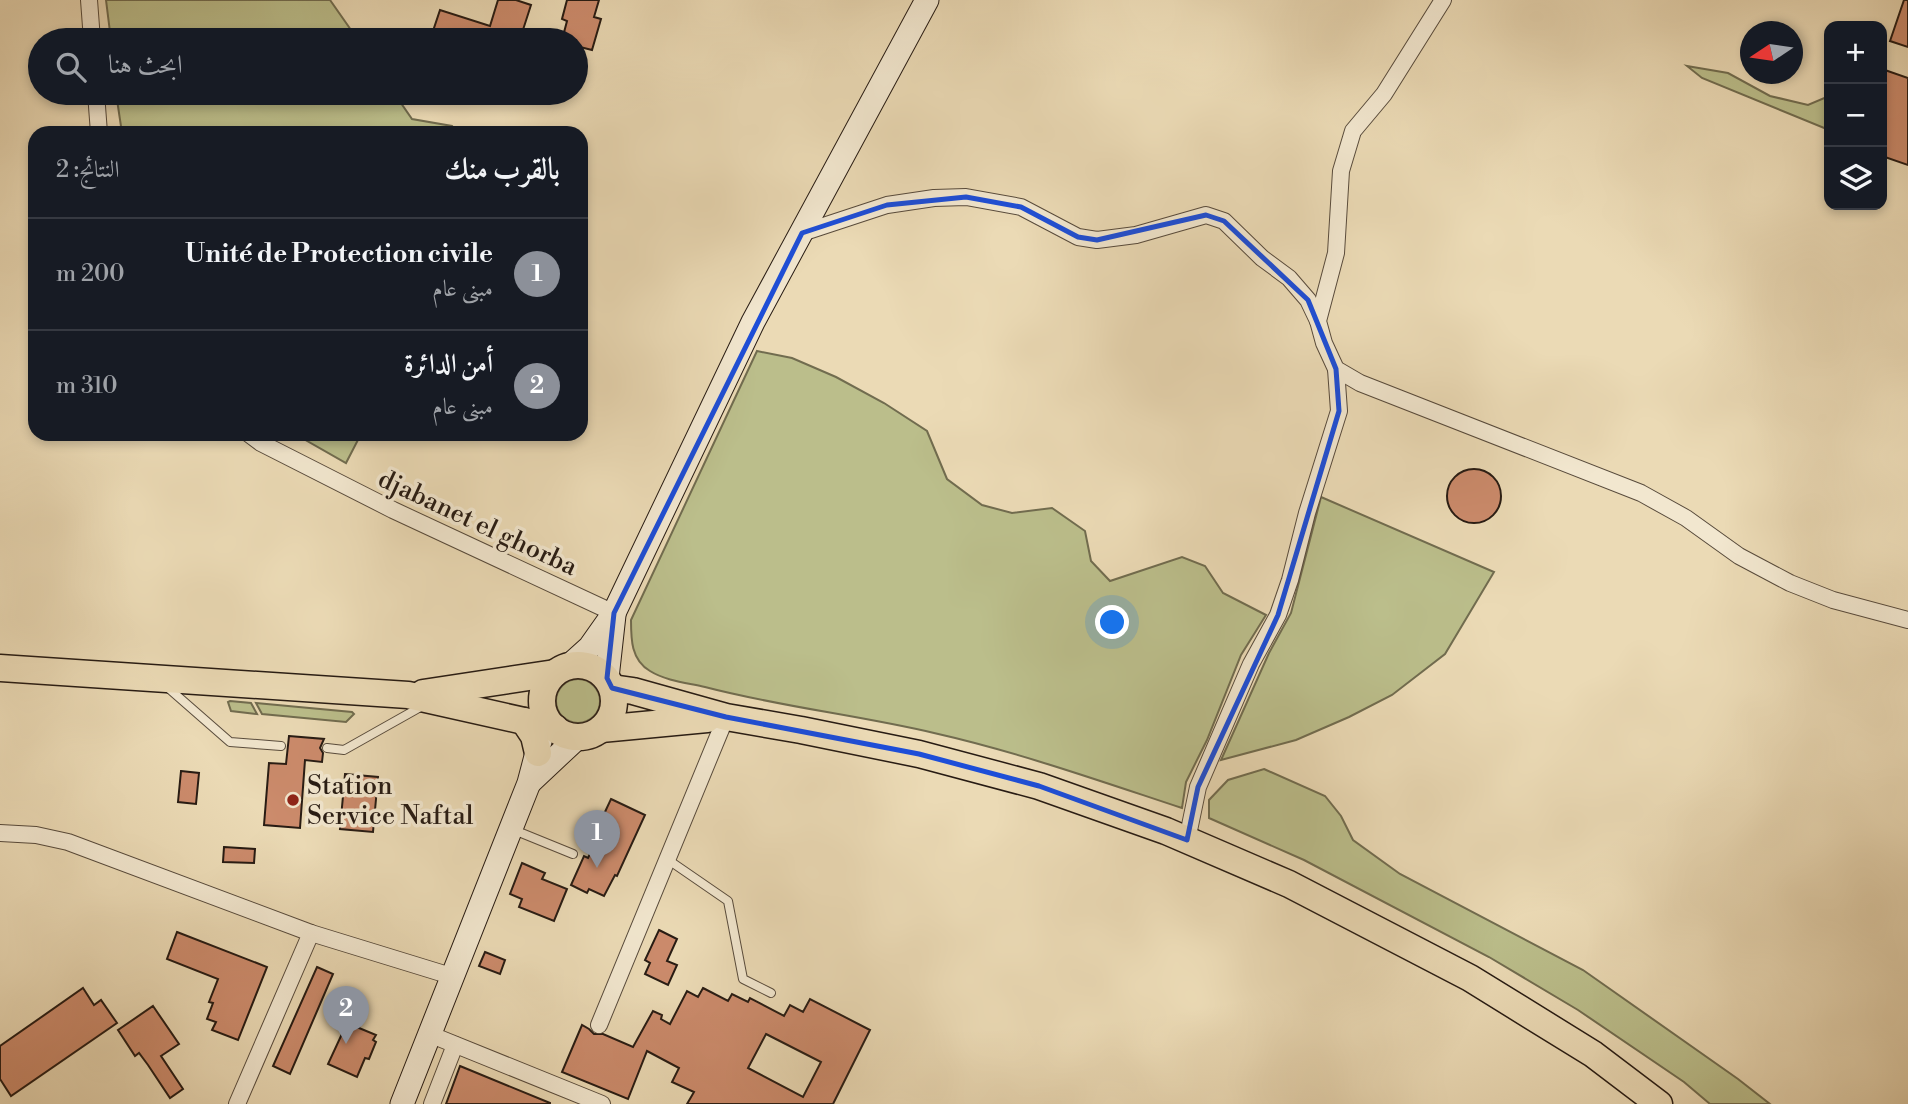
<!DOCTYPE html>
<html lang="ar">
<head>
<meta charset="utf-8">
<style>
  :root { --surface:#171b24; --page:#20242c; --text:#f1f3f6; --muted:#9ea1a6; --line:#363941; --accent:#8c9099 }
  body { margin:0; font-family:"Libre Bodoni",Amiri,serif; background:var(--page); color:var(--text); direction:rtl }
  .controls { position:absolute; right:21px; top:21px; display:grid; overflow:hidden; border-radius:14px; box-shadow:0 4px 10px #0003 }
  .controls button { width:63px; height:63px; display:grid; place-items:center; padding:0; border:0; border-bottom:2px solid var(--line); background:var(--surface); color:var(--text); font:35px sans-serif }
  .compass { position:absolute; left:1740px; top:21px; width:63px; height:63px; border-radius:50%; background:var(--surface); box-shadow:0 4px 10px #0003; rotate:257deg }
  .you { position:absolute; left:1113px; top:623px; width:24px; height:24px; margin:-18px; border:5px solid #fff; border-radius:50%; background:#1a73e8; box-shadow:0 0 0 10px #1a73e833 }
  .badge { display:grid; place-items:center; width:46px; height:46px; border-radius:50%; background:var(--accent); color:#fff; font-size:23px; font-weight:700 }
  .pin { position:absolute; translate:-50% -58px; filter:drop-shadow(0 2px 4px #0008) }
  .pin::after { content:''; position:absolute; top:37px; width:24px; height:21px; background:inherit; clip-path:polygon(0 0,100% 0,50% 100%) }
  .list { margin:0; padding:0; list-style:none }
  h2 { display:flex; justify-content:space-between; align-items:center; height:91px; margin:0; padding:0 28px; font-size:30px }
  h2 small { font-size:23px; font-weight:400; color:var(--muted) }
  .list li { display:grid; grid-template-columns:46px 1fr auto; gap:21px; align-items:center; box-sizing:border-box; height:112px; padding:0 28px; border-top:2px solid var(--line) }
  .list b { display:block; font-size:26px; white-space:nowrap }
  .list p { margin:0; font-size:23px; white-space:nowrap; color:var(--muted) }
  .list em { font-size:23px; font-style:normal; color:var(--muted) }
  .icon { flex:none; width:38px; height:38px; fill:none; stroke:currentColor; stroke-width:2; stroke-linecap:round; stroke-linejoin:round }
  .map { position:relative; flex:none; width:1908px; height:1104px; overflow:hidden; direction:ltr }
  .search { position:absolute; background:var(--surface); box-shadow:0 4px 10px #0003; left:28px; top:28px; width:560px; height:77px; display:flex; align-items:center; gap:18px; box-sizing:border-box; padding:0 24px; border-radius:38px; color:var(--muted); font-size:26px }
  .panel { position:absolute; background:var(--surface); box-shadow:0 4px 10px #0003; left:28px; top:126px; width:560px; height:315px; border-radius:21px; direction:rtl }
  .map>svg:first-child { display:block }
  .green { fill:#bbbe8b; stroke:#716c4f; stroke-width:2 }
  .building { fill:#cc8b6c; stroke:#271b13; stroke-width:2; fill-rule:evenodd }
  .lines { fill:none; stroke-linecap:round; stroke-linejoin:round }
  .service-casing { stroke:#584b3c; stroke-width:10 }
  .minor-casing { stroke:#584b3c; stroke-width:18 }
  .secondary-casing { stroke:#271b13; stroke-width:25 }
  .primary-casing { stroke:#271b13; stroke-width:29 }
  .service { stroke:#f2e7cf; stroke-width:8 }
  .minor { stroke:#f2e7cf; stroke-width:16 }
  .secondary { stroke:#f2e7cf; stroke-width:23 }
  .primary { stroke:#ebdab5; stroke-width:26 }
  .marked { fill:none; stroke:#1d4ed8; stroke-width:5; stroke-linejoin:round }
  .poi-dot { fill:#8f2418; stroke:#f2e7cf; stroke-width:2.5 }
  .labels { text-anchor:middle; stroke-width:7; stroke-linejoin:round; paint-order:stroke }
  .street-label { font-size:26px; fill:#271b13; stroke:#f2e7cf }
  .poi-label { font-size:26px; fill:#271b13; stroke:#f2e7cf; text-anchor:start }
</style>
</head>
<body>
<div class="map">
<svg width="1908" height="1104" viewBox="0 0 1908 1104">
  <rect width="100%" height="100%" fill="#ebdab5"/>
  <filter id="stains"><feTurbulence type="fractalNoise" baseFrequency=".00286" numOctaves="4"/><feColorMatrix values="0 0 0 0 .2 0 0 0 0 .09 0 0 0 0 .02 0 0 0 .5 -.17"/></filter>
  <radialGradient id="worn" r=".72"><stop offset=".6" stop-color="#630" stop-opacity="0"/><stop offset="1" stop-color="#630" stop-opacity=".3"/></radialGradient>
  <g class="green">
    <polygon points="106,0 330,0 358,40 111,40"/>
    <polygon points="1687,66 1728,73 1770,96 1808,105 1829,96 1829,130 1702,78"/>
    <polygon points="116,93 394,93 412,119 452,126 458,133 122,133"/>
    <path d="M757 351 792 358 836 377 884 403 927 431 947 479 982 505 1012 513 1052 508 1085 531 1091 561 1110 581 1182 557 1205 566 1223 593 1266 615 1241 655 1207 740 1186 782 1182 808C1100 781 1018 752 934 733 858 715 781 707 705 687 688 683 666 681 650 671 631 660 631 639 631 620Z"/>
    <polygon points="295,434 361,434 346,463"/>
    <polygon points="1321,497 1494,572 1445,654 1392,695 1349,717 1296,740 1221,760 1269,653 1291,613"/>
    <circle cx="578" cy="701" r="22"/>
    <polygon points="230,701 251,703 257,714 231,711 228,702"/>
    <polygon points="256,703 352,712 354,714 346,722 262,714"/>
    <polygon points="1264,769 1325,796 1341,816 1353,840 1400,874 1583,970 1738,1079 1770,1104 1710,1104 1684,1082 1578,1010 1489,957 1304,860 1209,818 1209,800 1228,780"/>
  </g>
  <g class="building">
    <polygon points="498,0 516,0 531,5 521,36 524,37 523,40 430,40 440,10 490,26"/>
    <polygon points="567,0 599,0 594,17 601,19 592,50 576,46 576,40 562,40 567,21 562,19"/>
    <polygon points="1904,0 1908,0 1908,47 1890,41"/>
    <polygon points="1882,69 1908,78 1908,165 1882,156"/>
    <circle cx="1474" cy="496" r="27"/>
    <polygon points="289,736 324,739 320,748 323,753 322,762 305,760 300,828 264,825 269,763 286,764"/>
    <polygon points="181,771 199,773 196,804 178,802"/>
    <polygon points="345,774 378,777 373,832 340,829"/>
    <polygon points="611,799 645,815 617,876 615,875 604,896 589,889 587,893 571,885 584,856 588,858 609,816 604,814"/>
    <polygon points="224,847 255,849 254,863 223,862"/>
    <polygon points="522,863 545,873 542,879 567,889 554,921 519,907 522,899 510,894"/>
    <polygon points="659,930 677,939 667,961 677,965 668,985 645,974 650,963 645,960"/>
    <polygon points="177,932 267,967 238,1040 212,1030 216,1022 207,1019 213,1003 209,1002 218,979 167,959"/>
    <polygon points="485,952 505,960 500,974 479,966"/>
    <polygon points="317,967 333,974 290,1074 273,1066"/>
    <polygon points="83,988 94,1005 101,1000 117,1023 11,1096 0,1079 0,1046"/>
    <path d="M703 988 728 1001 732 994 748 1002 750 998 784 1016 790 1005 803 1012 810 999 870 1030 833 1104H687L694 1092 672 1082 679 1068 647 1051 628 1099 562 1072 582 1025 589 1029 594 1034H603L633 1047 653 1011 662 1015 661 1019 670 1024 687 991 698 997ZM766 1034 821 1062 803 1097 748 1068Z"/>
    <polygon points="153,1006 179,1044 161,1056 183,1089 170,1098 148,1065 139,1053 135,1056 118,1030"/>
    <polygon points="347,1023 376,1035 373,1040 376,1042 369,1059 365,1058 357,1077 328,1064"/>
    <polygon points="460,1066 550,1103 550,1104 446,1104"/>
  </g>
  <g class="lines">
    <defs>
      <g id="service">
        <polyline points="166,686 230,742 281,746"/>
        <polyline points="327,748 344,750 424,705"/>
        <polyline points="514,830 573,854"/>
        <polyline points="667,859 728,901 743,979 771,993"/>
      </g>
      <g id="minor">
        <polyline points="89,0 92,40"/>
        <polyline points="1443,0 1384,94 1353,131 1341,171 1336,253 1318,321 1324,343 1336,369 1360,383 1641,493 1686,518 1739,556 1790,583 1833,600 1908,620"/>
        <polyline points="96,93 99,133"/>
        <polyline points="802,233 887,205 934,198 966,197 1021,207 1078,237 1097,240 1136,235 1206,215 1224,221 1262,258 1289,278 1308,300 1318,321"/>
        <polyline points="249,434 261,443 393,510 614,613"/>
        <polyline points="0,833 36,835 68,842 311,933 451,976"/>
        <polyline points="1187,840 1198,787 1251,664 1278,615 1290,580 1307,513 1339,411 1336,369"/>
        <polyline points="599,1025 726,717"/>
        <polyline points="429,1034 602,1104"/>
        <polyline points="237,1104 311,933"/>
        <polyline points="432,1104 455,1045"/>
      </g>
      <g id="secondary">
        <polyline points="570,665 590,647 614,613 753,322 927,0"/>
        <polyline points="607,678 614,615"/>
        <polyline points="531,781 578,737"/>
        <polyline points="402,1104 529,783 544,726 543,708"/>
      </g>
      <g id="primary">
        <circle cx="578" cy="701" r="36"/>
        <polyline points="0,668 408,695 555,728"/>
        <polyline points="612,688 633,691 726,717 801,730 919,754 1039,786 1166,831 1289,884 1470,978 1593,1054 1659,1104"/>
        <polyline points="423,693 555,673"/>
        <polyline points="524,721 534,736 538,753"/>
        <polyline points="601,729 707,719"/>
      </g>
    </defs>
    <use href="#service" class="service-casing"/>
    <use href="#minor" class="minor-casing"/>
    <use href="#secondary" class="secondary-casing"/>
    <use href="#primary" class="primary-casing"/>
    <use href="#service" class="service"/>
    <use href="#minor" class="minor"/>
    <use href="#secondary" class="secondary"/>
    <use href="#primary" class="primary"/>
  </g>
  <path class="marked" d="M966 197 1021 207 1078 237 1097 240 1206 215 1224 221 1308 300 1336 369 1339 411 1278 615 1198 787 1187 840 1039 786 919 754 726 717 612 688 607 678 614 613 802 233 887 205Z"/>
  <circle class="poi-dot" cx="293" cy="800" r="7"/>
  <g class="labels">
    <g class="street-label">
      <text transform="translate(478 522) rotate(25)" y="9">djabanet el ghorba</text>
    </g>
    <g class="poi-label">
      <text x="307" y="794">Station<tspan x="307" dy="30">Service Naftal</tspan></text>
    </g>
  </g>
  <rect width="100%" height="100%" filter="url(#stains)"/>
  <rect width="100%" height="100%" fill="url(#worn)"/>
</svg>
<div class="controls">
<button>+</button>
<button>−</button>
<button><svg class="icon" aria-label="layers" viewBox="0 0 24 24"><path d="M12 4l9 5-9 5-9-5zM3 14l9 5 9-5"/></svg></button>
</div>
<svg class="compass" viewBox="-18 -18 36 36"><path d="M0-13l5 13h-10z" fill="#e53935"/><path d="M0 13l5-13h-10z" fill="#9ea1a6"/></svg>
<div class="you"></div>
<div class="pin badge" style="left:597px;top:868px">1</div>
<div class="pin badge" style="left:346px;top:1044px">2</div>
<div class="search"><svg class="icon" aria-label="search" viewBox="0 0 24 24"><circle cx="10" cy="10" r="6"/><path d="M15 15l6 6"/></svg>ابحث هنا</div>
<section class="panel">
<h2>بالقرب منك<small>النتائج: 2</small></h2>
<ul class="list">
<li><span class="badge">1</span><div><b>Unité de Protection civile</b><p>مبنى عام</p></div><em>200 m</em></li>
<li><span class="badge">2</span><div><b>أمن الدائرة</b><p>مبنى عام</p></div><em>310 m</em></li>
</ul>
</section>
</div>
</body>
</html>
